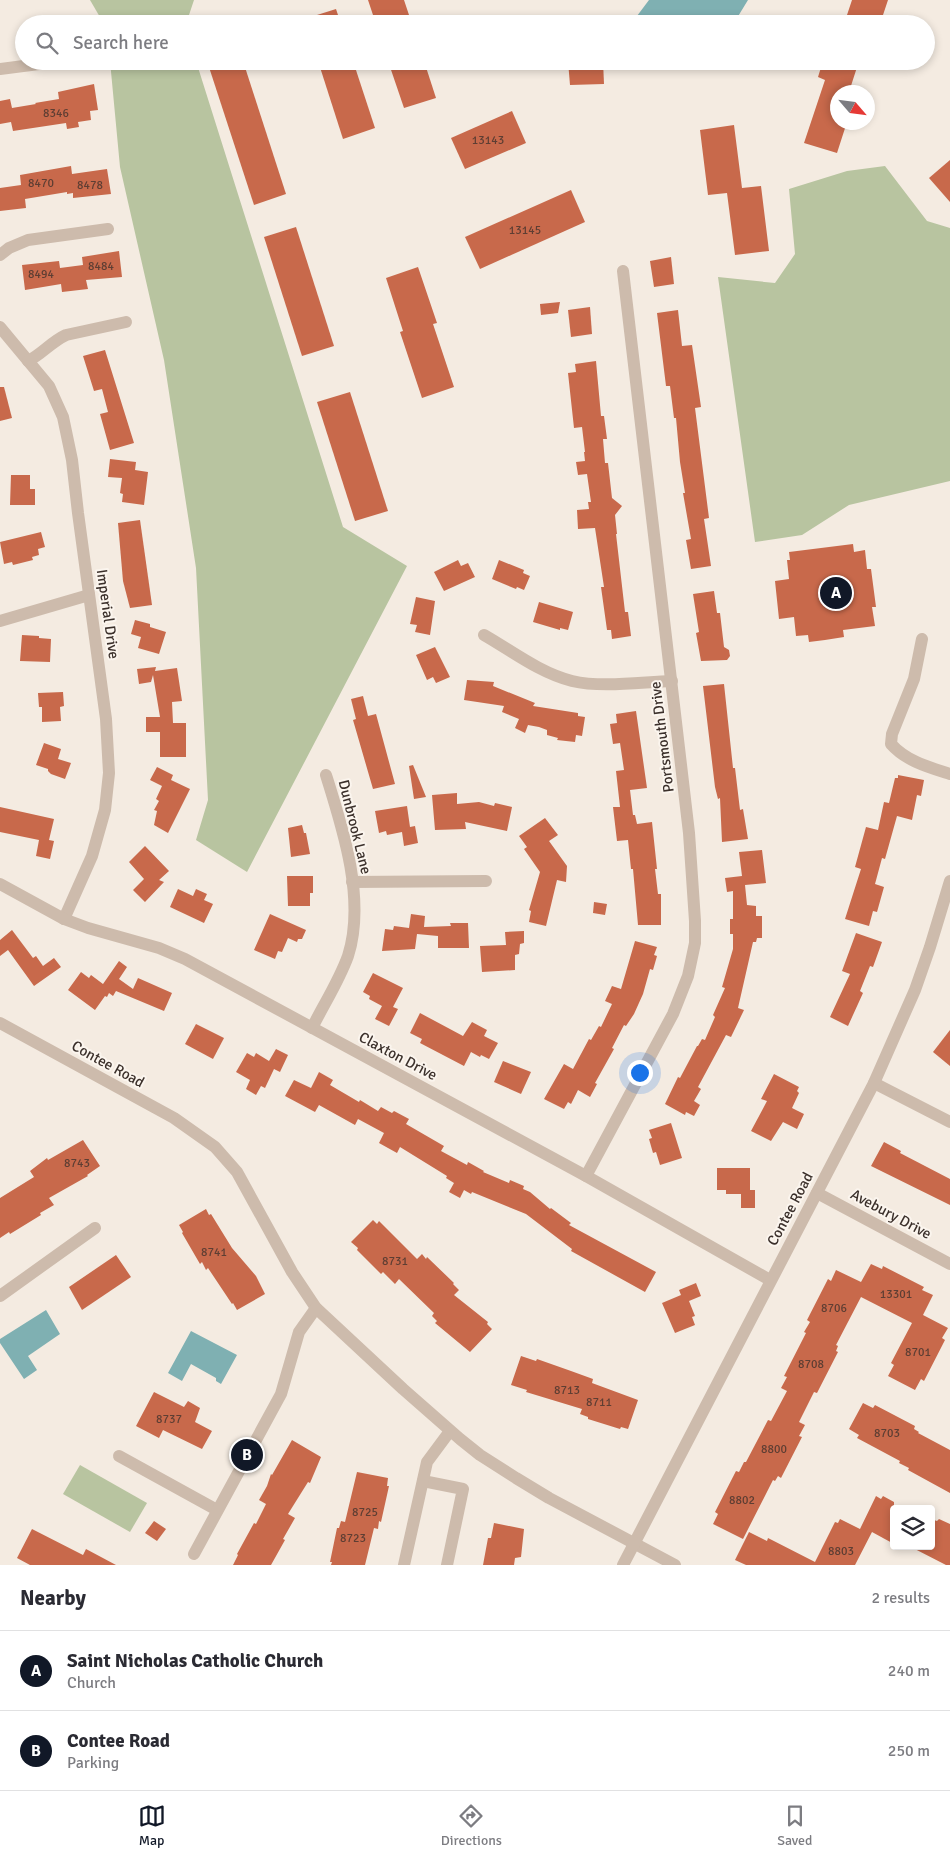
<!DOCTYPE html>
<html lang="en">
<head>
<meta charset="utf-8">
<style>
  :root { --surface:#fff; --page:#f7f7f7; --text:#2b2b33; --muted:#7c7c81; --line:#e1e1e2; --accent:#111827 }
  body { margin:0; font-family:Signika,sans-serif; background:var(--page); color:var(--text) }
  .controls { position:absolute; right:15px; bottom:15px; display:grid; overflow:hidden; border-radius:5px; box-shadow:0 2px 8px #0003 }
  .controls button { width:45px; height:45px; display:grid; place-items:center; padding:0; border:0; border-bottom:1px solid var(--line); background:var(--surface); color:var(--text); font:25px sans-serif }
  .compass { position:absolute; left:830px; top:85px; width:45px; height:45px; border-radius:50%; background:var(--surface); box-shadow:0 2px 8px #0003; rotate:118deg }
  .you { position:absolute; left:639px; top:1072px; width:18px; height:18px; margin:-12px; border:4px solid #fff; border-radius:50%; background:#1a73e8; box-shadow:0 0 0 8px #1a73e833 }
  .badge { display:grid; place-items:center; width:32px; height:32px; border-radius:50%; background:var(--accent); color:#fff; font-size:16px; font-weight:700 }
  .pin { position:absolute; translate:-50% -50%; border:2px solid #fff; box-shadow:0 1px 5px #0006 }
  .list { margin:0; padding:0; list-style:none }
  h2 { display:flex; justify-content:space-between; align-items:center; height:65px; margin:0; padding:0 20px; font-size:21px }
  h2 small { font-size:16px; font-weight:400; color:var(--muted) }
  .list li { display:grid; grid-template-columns:32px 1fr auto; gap:15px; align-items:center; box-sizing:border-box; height:80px; padding:0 20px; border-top:1px solid var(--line) }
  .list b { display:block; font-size:19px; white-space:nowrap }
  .list p { margin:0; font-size:16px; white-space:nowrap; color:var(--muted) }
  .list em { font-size:16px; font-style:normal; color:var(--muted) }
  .icon { flex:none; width:28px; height:28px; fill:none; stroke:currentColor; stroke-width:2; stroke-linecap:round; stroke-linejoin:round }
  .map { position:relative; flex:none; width:950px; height:1565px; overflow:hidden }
  .search { position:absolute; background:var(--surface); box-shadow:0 2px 8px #0003; left:15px; right:15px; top:15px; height:55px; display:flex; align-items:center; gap:12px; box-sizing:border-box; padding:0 18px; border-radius:28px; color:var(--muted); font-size:19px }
  .sheet { height:225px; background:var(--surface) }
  nav { display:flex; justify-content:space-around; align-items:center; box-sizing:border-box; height:70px; border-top:1px solid var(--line); background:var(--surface); font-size:14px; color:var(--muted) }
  nav a { display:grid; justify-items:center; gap:2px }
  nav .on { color:var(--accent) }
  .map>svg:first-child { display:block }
  .green { fill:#b8c4a0 }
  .water { fill:#7fb0b2 }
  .building { fill:#c8694b }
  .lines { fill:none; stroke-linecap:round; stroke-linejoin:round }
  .minor { stroke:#cdbbac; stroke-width:12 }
  .labels { text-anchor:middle; stroke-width:4; stroke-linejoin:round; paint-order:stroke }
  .number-label { font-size:12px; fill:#5e3e33 }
  .street-label { font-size:15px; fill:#3b302b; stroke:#fbf5ee }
</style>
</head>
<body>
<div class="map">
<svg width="950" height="1565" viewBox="0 0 950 1565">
  <rect width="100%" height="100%" fill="#f4ebe1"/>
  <g class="green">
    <polygon points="90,0 194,0 186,24 104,24"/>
    <polygon points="110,61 196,61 343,527 407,566 247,872 196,840 208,800 196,568 164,360 120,167"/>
    <polygon points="885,166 927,221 950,228 950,481 849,505 802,535 755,542 718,277 775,283 795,254 789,189 847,171"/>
    <polygon points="80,1465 147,1503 130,1532 63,1494"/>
  </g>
  <g class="water">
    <polygon points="649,0 748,0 737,18 720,16 709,18 703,24 679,24 667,16 659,24 631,24"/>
    <polygon points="46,1310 60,1334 28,1356 37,1370 24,1379 0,1343 0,1339"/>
    <polygon points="191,1331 237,1355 221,1384 216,1381 216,1378 191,1364 182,1381 168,1373"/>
  </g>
  <g class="building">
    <polygon points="368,0 404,0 412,24 376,24"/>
    <polygon points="852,0 888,0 880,24 844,24"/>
    <polygon points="336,9 341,24 299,24 298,21"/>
    <polygon points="207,61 243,61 286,194 254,205"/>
    <polygon points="318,61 353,61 375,128 343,139"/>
    <polygon points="388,61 424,61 436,98 404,108"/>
    <polygon points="568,61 603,61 604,84 570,85"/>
    <polygon points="823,61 859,61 849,92 838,92 838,122 847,122 837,153 804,143 825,80 818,77"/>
    <polygon points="94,84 98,110 90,111 91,120 78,122 79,127 67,129 66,123 13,131 11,122 0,124 0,101 10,99 12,108 36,104 35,103 59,99 58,92"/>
    <polygon points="512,111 526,143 465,169 451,138"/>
    <polygon points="734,125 742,188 761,186 769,251 735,255 727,193 708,195 700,130"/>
    <polygon points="950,160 950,202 929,178"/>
    <polygon points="71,166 72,174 107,169 111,194 73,198 73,193 67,194 67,192 25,199 26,208 0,211 0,188 21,185 20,175"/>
    <polygon points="571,190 585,222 480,269 465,237"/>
    <polygon points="296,227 334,346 302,356 264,237"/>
    <polygon points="119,251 122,277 86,280 88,289 62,292 61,284 25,290 22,265 59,261 60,268 83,265 82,257"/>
    <polygon points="671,257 674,284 654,287 650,261"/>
    <polygon points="418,267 437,323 433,324 454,387 422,398 400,332 403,331 386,278"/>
    <polygon points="560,302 558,313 541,315 540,304"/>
    <polygon points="590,307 592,334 571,337 568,310"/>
    <polygon points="678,310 682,346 692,345 701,407 695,408 709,518 704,519 711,566 691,569 686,540 691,539 683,493 685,493 680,462 676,418 674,418 670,386 666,386 657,313"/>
    <polygon points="105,350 134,443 110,450 100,414 108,412 102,389 94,391 83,356"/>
    <polygon points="596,361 601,416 604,416 607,439 603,439 605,463 608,463 612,498 622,506 615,515 617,534 616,534 625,612 628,612 631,636 612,639 611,630 607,630 601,587 604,587 595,528 578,529 577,510 589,509 588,502 591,502 587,474 578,475 576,462 585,461 584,452 585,452 582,427 574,428 568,373 576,372 575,364"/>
    <polygon points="0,387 4,387 12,418 0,421"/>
    <polygon points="350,392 388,511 355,521 317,402"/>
    <polygon points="110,459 136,462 135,470 148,472 144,505 122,502 123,494 120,493 122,478 108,477"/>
    <polygon points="11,475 30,475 30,489 35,489 35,505 10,505"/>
    <polygon points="140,520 152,605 130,608 123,581 118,523"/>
    <polygon points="41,532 45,547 38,549 39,555 32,557 33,560 13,565 12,562 4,564 0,542"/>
    <polygon points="853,544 854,552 865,550 867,569 871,569 876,607 872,607 875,626 843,630 844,637 825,640 809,642 808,635 796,636 794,617 779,619 775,581 789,579 787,560 790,560 789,552"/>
    <polygon points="458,560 461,566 468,563 475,577 444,591 434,572"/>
    <polygon points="499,560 524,570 523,573 530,576 524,590 517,587 516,589 492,579"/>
    <polygon points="714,591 717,613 720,613 724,647 729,650 730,656 727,660 701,661 696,633 699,632 693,594"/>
    <polygon points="416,597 435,601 430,635 415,632 417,625 410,624"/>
    <polygon points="539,602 573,612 568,630 560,628 560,630 533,622"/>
    <polygon points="135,620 150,624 150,627 166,632 159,654 138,648 141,637 131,634"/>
    <polygon points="22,635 39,636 39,638 51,639 50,662 20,661"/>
    <polygon points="435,647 450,677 436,683 433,677 427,680 416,655"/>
    <polygon points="156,667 155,671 177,668 182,701 172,702 173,723 186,723 186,757 160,757 160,732 146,732 146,717 160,717 153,675 151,682 139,684 137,669"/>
    <polygon points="467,680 494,682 493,686 535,703 533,706 578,713 578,716 585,717 582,736 576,735 575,742 557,740 558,738 547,735 547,730 539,727 528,725 525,733 515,728 519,719 502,712 504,706 464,700"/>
    <polygon points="724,684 733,768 735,768 740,810 743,809 748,839 722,842 720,798 718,799 715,787 703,686"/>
    <polygon points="63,692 64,706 60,707 61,721 42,722 42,707 39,707 38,693"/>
    <polygon points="363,696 368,716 376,714 395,784 373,789 353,720 356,719 351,699"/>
    <polygon points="636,711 647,788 630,790 633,815 635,815 637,824 652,822 657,869 655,869 658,894 661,894 661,925 638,925 633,869 631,869 628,840 617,841 613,807 620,807 616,771 624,770 620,743 613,744 610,724 617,723 616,714"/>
    <polygon points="44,743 61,749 58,759 71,763 65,779 51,774 48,771 48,769 36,765"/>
    <polygon points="413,765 426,797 414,799 409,766"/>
    <polygon points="157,767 173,775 171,780 190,789 168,833 154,825 157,811 154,810 159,801 156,799 162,786 150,780"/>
    <polygon points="898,775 924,780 921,796 917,795 912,820 897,816 885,859 882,858 875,884 884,887 877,912 873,911 869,926 845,919 861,869 855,867 866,827 878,830 884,802 889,803 895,778 898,778"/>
    <polygon points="457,793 457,804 479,802 494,806 495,803 512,807 507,831 465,822 466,829 435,830 432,795"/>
    <polygon points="407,806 410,827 415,826 418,843 404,846 402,832 387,835 386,831 379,833 375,811"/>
    <polygon points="0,807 54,819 49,840 54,841 50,859 36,856 39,840 0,832"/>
    <polygon points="545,818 558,835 549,841 567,866 566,882 557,880 546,926 529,922 531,911 529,910 540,872 524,849 527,847 519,836"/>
    <polygon points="302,825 304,833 306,833 310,854 291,857 288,828"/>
    <polygon points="145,846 169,871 159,880 164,882 145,902 133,890 144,879 129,862"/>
    <polygon points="762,850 766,883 745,885 747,905 756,906 756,916 762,916 762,938 757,938 756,942 753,942 738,1008 744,1010 731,1037 726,1035 698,1087 701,1089 694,1101 700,1105 694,1116 686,1112 685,1115 665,1104 678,1077 680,1078 697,1046 698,1046 702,1039 705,1040 715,1017 713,1015 725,988 722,987 733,949 733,934 730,934 730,919 733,919 733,891 727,892 725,878 742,876 739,852"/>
    <polygon points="287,876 313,876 313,893 310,893 310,906 288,906"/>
    <polygon points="178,889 193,896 196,889 207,894 204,900 213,904 204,923 170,907"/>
    <polygon points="594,902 607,904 605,915 593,913"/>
    <polygon points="270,914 306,930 302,939 298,939 297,942 288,938 282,952 278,951 275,959 254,950"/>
    <polygon points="411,914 425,916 424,927 451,926 450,923 468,923 469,948 438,948 438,936 417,934 415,949 382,951 385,929 393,930 394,926 409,928"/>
    <polygon points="12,930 33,958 36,956 43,966 54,958 61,967 34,986 8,950 0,956 0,940"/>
    <polygon points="524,931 524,943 520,944 519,954 515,955 515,970 482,972 480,946 506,945 505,932"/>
    <polygon points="856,933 882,942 873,967 870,966 860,991 863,993 848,1026 830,1017 850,974 842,971"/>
    <polygon points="635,941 657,947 654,955 657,956 653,970 650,969 643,994 634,1014 626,1026 624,1025 612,1048 614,1049 595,1083 597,1084 590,1097 578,1090 571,1104 568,1102 564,1109 544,1099 564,1064 573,1069 589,1039 591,1040 599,1026 601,1027 612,1004 605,1001 612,986 621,989"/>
    <polygon points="119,961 127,967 119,979 133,989 138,978 172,993 164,1011 116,991 113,996 109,993 107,997 105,996 95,1010 68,990 81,972 89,978 91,975 103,984"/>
    <polygon points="373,973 403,988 393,1007 398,1009 389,1026 375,1019 382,1006 369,999 370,996 363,992"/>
    <polygon points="420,1013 463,1036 472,1022 487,1030 484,1036 498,1043 489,1059 481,1055 480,1057 471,1052 464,1066 420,1043 422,1039 410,1033"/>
    <polygon points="196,1024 224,1038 213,1059 185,1044"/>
    <polygon points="950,1030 950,1066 933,1052"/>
    <polygon points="276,1049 288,1055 280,1072 274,1069 265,1088 261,1086 256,1095 246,1089 250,1080 236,1072 247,1053 254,1057 256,1053 269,1061"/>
    <polygon points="503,1061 531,1072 521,1094 494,1082"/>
    <polygon points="319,1072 333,1080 330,1085 359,1102 360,1100 378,1111 381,1107 392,1113 394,1111 409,1119 406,1124 444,1146 441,1151 467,1165 468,1162 484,1171 483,1172 509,1183 510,1180 524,1186 523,1189 530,1192 550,1209 551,1208 571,1223 569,1225 656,1272 645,1292 571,1251 572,1249 526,1214 472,1192 471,1194 464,1190 460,1198 449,1192 454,1183 446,1178 447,1176 400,1147 397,1153 379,1143 384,1133 358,1119 355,1125 319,1105 315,1112 285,1096 294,1080 311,1088"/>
    <polygon points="774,1074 799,1087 797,1091 799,1093 792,1108 804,1114 797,1129 783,1122 771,1141 751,1131 767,1101 761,1099"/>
    <polygon points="671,1123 682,1158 660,1165 656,1152 653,1153 649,1139 652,1138 649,1130"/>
    <polygon points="83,1140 100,1166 87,1175 88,1176 49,1198 54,1205 40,1213 41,1215 10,1234 9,1232 0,1238 0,1198 34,1177 30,1171 47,1158 48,1160"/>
    <polygon points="884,1142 901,1151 900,1153 950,1179 950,1205 871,1166"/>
    <polygon points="717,1168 750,1168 750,1190 755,1190 755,1208 741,1208 741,1194 726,1194 726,1190 717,1190"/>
    <polygon points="206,1209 209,1215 211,1214 232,1248 256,1276 265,1294 237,1310 233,1303 232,1304 208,1268 206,1270 202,1262 200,1264 182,1233 183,1232 179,1225"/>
    <polygon points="373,1220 377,1224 379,1221 417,1259 422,1254 426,1259 427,1257 454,1283 453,1284 459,1290 454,1295 488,1322 487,1324 492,1329 470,1352 435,1323 437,1321 432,1316 434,1313 399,1279 395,1284 383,1272 381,1274 357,1250 358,1248 351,1242"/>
    <polygon points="116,1255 131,1277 82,1310 69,1287"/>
    <polygon points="871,1264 882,1269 883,1266 924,1287 922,1290 933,1295 923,1315 948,1328 942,1338 945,1340 924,1381 921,1379 915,1390 888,1376 894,1365 891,1363 912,1323 861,1297 836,1345 838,1346 836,1351 838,1352 817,1393 814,1392 799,1422 805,1425 799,1436 802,1437 781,1478 778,1476 775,1481 773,1480 743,1539 713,1524 718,1514 715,1512 736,1471 739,1472 744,1462 746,1462 768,1420 771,1421 787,1391 781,1388 787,1377 784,1376 806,1333 804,1332 810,1322 807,1320 828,1279 831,1281 836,1270 861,1282"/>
    <polygon points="696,1283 701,1296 689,1301 695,1316 692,1317 695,1325 675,1333 662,1303 681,1295 679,1290"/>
    <polygon points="521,1356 536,1361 537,1359 571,1371 593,1379 592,1383 638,1400 628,1429 621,1427 620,1429 588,1419 588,1417 580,1414 582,1409 526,1392 527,1390 511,1385"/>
    <polygon points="154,1392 184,1407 188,1401 200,1408 195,1422 212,1431 202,1449 163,1430 159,1438 136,1426"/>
    <polygon points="863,1403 873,1408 875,1405 915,1426 914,1429 919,1432 918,1433 950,1450 950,1493 908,1470 909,1468 899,1463 900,1461 857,1438 859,1435 849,1429"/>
    <polygon points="292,1440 321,1457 310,1483 308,1482 288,1514 295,1518 283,1539 285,1540 271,1565 233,1565 238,1555 237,1554 254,1523 256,1524 266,1504 259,1500 267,1486 271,1474 272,1475"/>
    <polygon points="357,1472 388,1478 387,1486 389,1486 381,1522 379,1521 378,1529 374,1528 365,1565 331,1565 332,1562 330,1562 337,1528 339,1528 341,1521 345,1522"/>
    <polygon points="876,1496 881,1499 883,1496 894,1502 894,1544 872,1532 855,1565 746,1565 735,1560 749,1532 767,1541 768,1538 815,1562 835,1522 838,1523 840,1519 860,1529"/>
    <polygon points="931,1519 937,1521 939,1519 950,1524 950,1565 946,1565 909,1546 931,1546"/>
    <polygon points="154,1521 166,1529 157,1541 145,1533"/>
    <polygon points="494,1523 524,1529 521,1557 515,1558 514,1565 483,1565 488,1538 491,1538"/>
    <polygon points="32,1529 83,1555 86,1549 116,1565 30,1565 17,1558"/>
  </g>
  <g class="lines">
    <g class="minor">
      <polyline points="0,69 62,61"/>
      <polyline points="0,255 9,248 28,240 108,229"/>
      <polyline points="0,327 49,386 63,417 72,460 78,513 106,719 109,773 105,810 92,856 64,919"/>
      <path d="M28 361C42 354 51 342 66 335L126 322"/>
      <polyline points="0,621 89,595"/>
      <path d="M484 635C512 651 540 673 572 681 602 688 641 682 672 681"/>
      <path d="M922 639 914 679 892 734 891 744C906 761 928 767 950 774"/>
      <polyline points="352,882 486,881"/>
      <polyline points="0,884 64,919 88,928 159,948 185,959 586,1176 770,1280"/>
      <polyline points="0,1023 174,1118 215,1147 237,1172 292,1272 316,1308 403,1389 460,1439 480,1455 516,1478 549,1498 675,1565"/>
      <path d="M312 1028C324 1004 339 981 348 956 366 900 343 829 326 775"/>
      <polyline points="874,1083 950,1122"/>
      <polyline points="586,1176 673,1014 688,976 695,943 695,921 689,833 623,271"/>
      <polyline points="817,1193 950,1264"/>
      <polyline points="0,1296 95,1228"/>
      <polyline points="119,1456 217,1510"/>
      <polyline points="423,1481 463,1489 447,1565"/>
      <polyline points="194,1554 281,1394 299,1332 316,1308"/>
      <polyline points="404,1565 427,1462 450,1431"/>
      <polyline points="623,1565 874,1083 915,990 930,947 950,881"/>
    </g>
  </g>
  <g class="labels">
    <g class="number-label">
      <text x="56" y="117">8346</text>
      <text x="488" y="144">13143</text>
      <text x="41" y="187">8470</text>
      <text x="90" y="189">8478</text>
      <text x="525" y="234">13145</text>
      <text x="101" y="270">8484</text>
      <text x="41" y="278">8494</text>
      <text x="77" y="1167">8743</text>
      <text x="214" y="1256">8741</text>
      <text x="395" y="1265">8731</text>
      <text x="896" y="1298">13301</text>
      <text x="834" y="1312">8706</text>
      <text x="918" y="1356">8701</text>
      <text x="811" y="1368">8708</text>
      <text x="567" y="1394">8713</text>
      <text x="599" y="1406">8711</text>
      <text x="169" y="1423">8737</text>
      <text x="887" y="1437">8703</text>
      <text x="774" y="1453">8800</text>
      <text x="742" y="1504">8802</text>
      <text x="365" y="1516">8725</text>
      <text x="353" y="1542">8723</text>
      <text x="841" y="1555">8803</text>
    </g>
    <g class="street-label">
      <text transform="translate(108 614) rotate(82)" y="5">Imperial Drive</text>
      <text transform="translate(662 737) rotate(-97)" y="5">Portsmouth Drive</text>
      <text transform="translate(355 827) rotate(76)" y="5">Dunbrook Lane</text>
      <text transform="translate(398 1056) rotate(28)" y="5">Claxton Drive</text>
      <text transform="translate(108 1064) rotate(29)" y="5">Contee Road</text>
      <text transform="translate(790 1209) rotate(-62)" y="5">Contee Road</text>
      <text transform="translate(891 1214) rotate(28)" y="5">Avebury Drive</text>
    </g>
  </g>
</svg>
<div class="controls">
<button><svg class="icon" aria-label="layers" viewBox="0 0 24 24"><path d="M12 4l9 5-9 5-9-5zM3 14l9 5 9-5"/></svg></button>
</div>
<svg class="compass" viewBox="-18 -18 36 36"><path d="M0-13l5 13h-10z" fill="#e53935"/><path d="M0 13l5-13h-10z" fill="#7c7c81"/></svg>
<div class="you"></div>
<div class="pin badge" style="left:836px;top:593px">A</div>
<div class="pin badge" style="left:247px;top:1455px">B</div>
<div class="search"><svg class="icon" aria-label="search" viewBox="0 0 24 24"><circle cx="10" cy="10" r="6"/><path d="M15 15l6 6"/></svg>Search here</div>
</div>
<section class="sheet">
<h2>Nearby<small>2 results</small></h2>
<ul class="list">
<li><span class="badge">A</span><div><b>Saint Nicholas Catholic Church</b><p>Church</p></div><em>240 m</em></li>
<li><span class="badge">B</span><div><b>Contee Road</b><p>Parking</p></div><em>250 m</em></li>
</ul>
</section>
<nav>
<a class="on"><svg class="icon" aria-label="map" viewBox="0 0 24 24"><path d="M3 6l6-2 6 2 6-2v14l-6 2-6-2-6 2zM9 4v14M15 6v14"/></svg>Map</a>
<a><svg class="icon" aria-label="directions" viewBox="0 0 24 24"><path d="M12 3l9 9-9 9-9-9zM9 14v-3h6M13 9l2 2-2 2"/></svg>Directions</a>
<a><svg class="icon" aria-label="saved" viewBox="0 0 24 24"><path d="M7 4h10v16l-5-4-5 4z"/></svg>Saved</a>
</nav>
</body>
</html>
